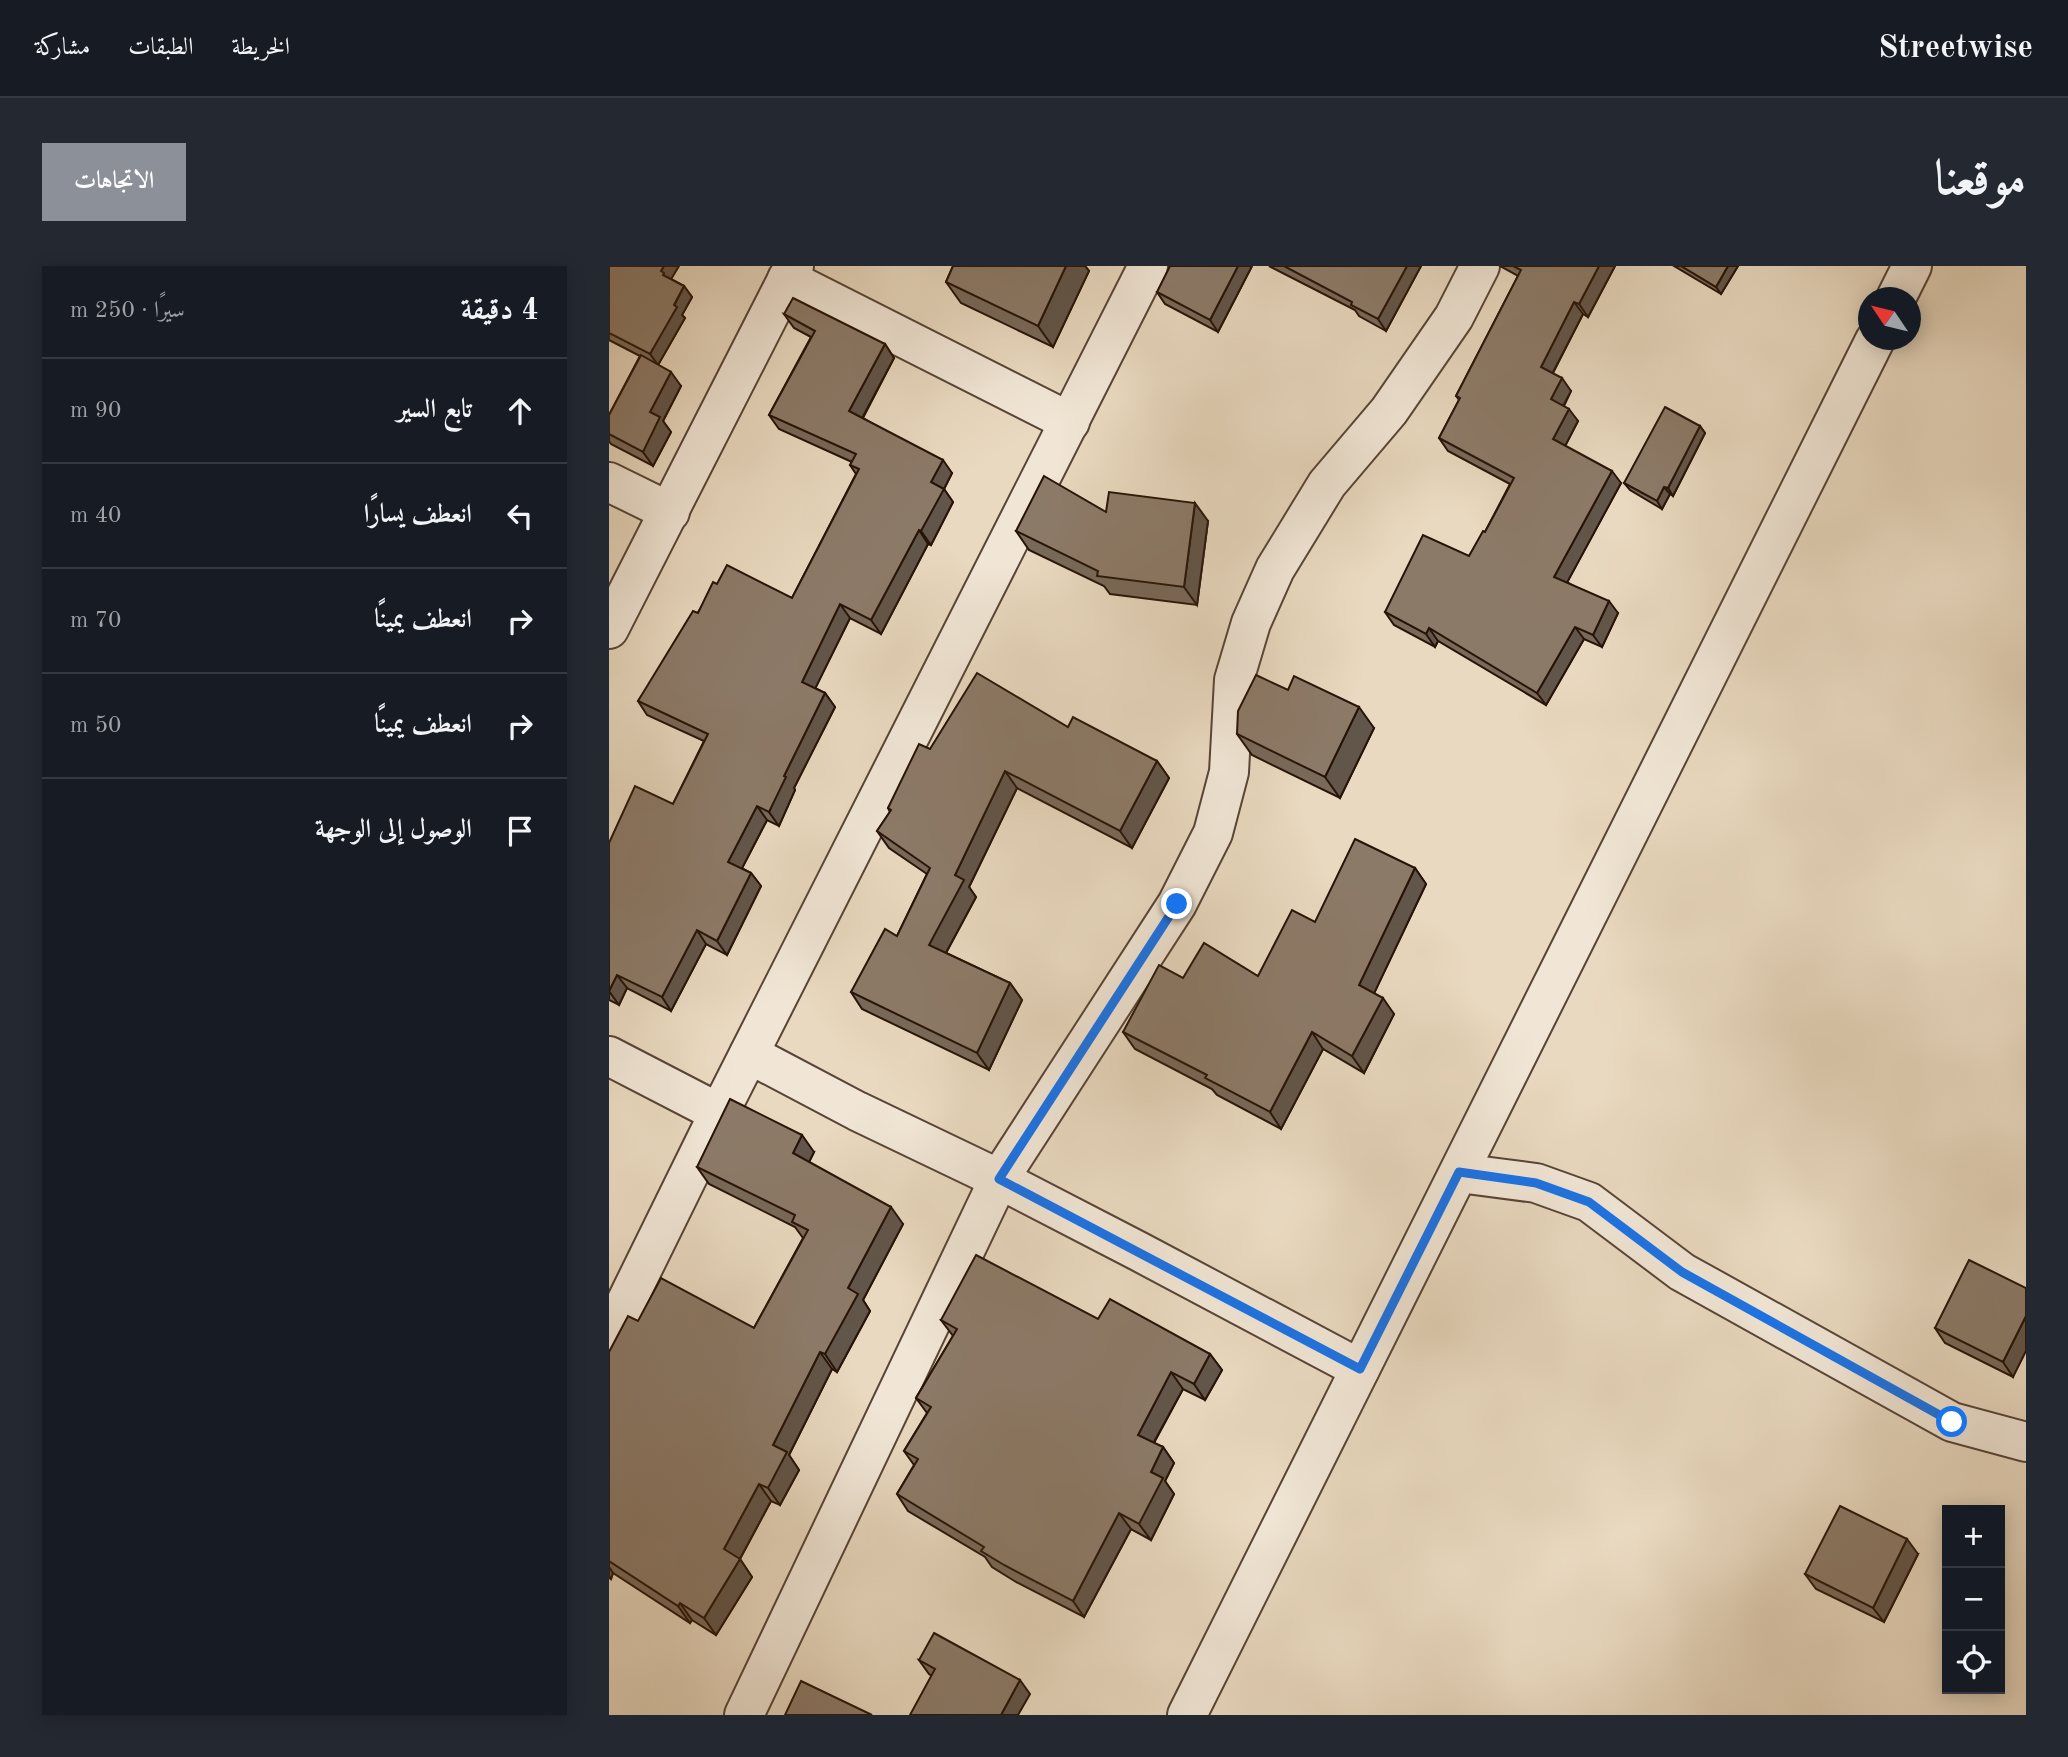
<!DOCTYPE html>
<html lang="ar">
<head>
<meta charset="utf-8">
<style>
  :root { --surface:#171b24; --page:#242831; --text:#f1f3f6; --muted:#9ea1a6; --line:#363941; --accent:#8c9099 }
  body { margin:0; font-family:"Old Standard TT",Amiri,serif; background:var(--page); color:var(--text); direction:rtl }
  .controls { position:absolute; right:21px; bottom:21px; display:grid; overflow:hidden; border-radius:0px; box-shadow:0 4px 18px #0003 }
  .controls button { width:63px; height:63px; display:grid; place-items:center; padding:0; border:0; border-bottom:2px solid var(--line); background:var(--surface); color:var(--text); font:35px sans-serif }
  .compass { position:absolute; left:1249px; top:21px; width:63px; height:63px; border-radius:50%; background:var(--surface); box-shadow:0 4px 18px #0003; rotate:305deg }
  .stop { position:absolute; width:21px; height:21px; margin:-16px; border:5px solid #1a73e8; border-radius:50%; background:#fff }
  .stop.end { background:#1a73e8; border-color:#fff; box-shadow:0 2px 7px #0008 }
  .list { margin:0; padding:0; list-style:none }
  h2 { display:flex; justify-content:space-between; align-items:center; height:91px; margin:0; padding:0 28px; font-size:30px }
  h2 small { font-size:23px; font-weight:400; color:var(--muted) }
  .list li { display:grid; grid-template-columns:46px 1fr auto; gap:21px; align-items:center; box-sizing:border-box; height:105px; padding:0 28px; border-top:2px solid var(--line) }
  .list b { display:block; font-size:26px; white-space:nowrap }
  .list em { font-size:23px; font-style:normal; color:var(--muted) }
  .icon { flex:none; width:38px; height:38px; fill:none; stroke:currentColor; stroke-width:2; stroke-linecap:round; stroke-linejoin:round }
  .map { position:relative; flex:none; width:1417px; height:1449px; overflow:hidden; direction:ltr; border-radius:0px }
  header { display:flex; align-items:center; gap:42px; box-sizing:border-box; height:98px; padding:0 35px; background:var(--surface); border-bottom:2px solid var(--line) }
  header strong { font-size:33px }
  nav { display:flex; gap:38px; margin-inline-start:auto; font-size:24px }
  .intro { display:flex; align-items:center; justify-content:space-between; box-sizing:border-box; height:168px; padding:0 42px }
  h1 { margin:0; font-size:49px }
  .button { padding:18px 32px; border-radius:0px; background:var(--accent); color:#fff; font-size:24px; font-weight:700 }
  main { display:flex; gap:42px; padding:0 42px }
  aside { flex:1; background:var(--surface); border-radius:0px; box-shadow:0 4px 18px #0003 }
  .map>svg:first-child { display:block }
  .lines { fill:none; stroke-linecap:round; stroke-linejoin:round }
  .street-casing { stroke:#584436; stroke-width:42 }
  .street { stroke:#f1e6d6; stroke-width:38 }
  .wall { fill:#786959; stroke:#271308; stroke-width:2 }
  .shaded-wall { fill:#625549; stroke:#271308; stroke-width:2 }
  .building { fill:#8c7a68; stroke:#271308; stroke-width:2 }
  .route { stroke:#1a73e8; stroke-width:9 }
</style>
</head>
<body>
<header>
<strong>Streetwise</strong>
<nav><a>الخريطة</a><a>الطبقات</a><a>مشاركة</a></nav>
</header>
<div class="intro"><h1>موقعنا</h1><a class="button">الاتجاهات</a></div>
<main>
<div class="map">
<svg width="1417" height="1449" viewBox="0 0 1417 1449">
  <rect width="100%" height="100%" fill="#e9d9c0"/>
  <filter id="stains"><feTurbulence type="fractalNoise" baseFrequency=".00286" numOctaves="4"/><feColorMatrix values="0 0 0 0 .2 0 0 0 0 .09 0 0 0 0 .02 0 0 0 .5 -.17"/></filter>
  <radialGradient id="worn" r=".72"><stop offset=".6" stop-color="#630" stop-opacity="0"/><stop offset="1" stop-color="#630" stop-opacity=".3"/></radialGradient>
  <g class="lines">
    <defs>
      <g id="street">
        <polyline points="178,13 461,156"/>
        <polyline points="1287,32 1303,0"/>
        <polyline points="0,216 61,246"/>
        <polyline points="0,363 185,0"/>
        <polyline points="140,788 248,845 390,913 531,986 751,1103"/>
        <polyline points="0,790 110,847"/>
        <polyline points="850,907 927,917 980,936 1073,1006 1343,1156 1417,1176"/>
        <polyline points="0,1071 110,847 539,0"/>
        <polyline points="135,1449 390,913 568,638 604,567 620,506 625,414 642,357 666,303 718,218 780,145 845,51 871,0"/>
        <polyline points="578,1449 1266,74"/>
      </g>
    </defs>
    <use href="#street" class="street-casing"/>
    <use href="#street" class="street"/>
  </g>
  <g class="wall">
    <polygon points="0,0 62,13 75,20 83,31 73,49 76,52 49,99 72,120 54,155 62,166 44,200 2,178 0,175 0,149 31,90 0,74"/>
    <polygon points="344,0 476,0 480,5 444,81 352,37 337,16"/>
    <polygon points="643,0 609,66 556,38 548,26"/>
    <polygon points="660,0 812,0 777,65 750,50 746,44"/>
    <polygon points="891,0 1006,0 979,51 974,48 944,107 962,125 955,140 969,155 956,180 1012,217 958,316 1009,347 993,381 975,373 937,439 829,375 826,381 785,359 776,346 860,290 876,266 901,218 839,185 830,172 850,134 847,130 909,10"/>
    <polygon points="1065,0 1129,0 1112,28"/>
    <polygon points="175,48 276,78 285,92 254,152 343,207 335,223 344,236 322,279 319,278 272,368 241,352 206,422 216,427 226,441 185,522 186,524 170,560 158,554 133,602 142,607 152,620 118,689 97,678 62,745 18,722 10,739 0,734 0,577 64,538 95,475 38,449 29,435 108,318 183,332 247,208 241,199 243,196 170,163 160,149 202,71 185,62"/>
    <polygon points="1091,160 1096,167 1064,230 1061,228 1053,243 1021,224 1015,217"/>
    <polygon points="497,246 599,255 588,339 501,328 495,320 420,284 407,265"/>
    <polygon points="679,424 765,462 731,532 643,489 628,468"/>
    <polygon points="459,461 548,495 560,512 523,582 408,522 360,621 367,631 337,687 401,717 413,734 380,804 253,743 242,726 288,670 318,608 280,582 268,565 281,546 279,542 321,483"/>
    <polygon points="806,602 817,618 765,727 785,748 755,807 714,783 672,863 608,829 603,823 526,783 514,766 574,712 649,710 706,656"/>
    <polygon points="205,886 200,896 294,958 254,1034 261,1045 228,1106 223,1103 180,1189 190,1204 171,1239 162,1235 131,1293 143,1311 107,1369 83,1354 81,1357 4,1307 2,1313 0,1312 0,1086 29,1055 145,1062 194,972 186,961 100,918 88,901"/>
    <polygon points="1417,1022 1404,1111 1336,1077 1326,1062"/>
    <polygon points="489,1053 601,1088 613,1104 596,1134 574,1123 545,1177 554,1181 565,1197 556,1215 565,1228 542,1274 522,1263 475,1351 407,1316 383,1301 376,1291 299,1245 288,1228 305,1199 295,1185 318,1147 307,1132 344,1070 332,1054"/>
    <polygon points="1309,1288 1275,1356 1207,1323 1196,1308"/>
    <polygon points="310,1394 421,1428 323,1410 320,1408"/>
  </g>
  <g class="shaded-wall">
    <polygon points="55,0 70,0 61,15 62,20 52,5"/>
    <polygon points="457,0 476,0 480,5 444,81 429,60"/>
    <polygon points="629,0 643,0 609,66 601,54"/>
    <polygon points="798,0 812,0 777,65 769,53"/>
    <polygon points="990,0 1006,0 979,51 970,38"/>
    <polygon points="1119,0 1129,0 1112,28 1107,21"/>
    <polygon points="75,20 83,31 73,49 76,52 49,99 41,88"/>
    <polygon points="965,36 974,48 940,114 932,101"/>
    <polygon points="276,78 285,92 250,158 240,145"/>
    <polygon points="62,106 72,120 54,155 62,166 44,200 34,186 41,146"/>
    <polygon points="953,112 962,125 951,146 942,133"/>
    <polygon points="960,143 969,155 953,186 944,173"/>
    <polygon points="1091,160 1096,167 1064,230 1059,222"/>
    <polygon points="334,194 343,207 335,223 344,236 322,279 312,265 322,216"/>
    <polygon points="1003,205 1012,217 954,324 945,311"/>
    <polygon points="1055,221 1061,228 1053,243 1048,235"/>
    <polygon points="586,237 599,255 588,339 575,321"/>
    <polygon points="310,264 319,278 272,368 262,354"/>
    <polygon points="1000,335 1009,347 993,381 984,369"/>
    <polygon points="231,338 241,352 203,429 193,416"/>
    <polygon points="966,361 975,373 937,439 928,427"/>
    <polygon points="820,362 829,375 826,381 817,368"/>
    <polygon points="216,427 226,441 185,522 186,524 170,560 160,546 175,510"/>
    <polygon points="750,441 765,462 731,532 716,511"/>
    <polygon points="548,495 560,512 523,582 511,565"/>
    <polygon points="396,505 408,522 360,621 367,631 332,696 320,679 346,609"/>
    <polygon points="148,540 158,554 129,610 119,596"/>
    <polygon points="806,602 817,618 761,736 750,719"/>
    <polygon points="142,607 152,620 118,689 108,675"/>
    <polygon points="88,664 97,678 62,745 53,731"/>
    <polygon points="8,709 18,722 10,739 0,725"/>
    <polygon points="401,717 413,734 380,804 368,787"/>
    <polygon points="774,732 785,748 755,807 743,790"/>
    <polygon points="703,766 714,783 672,863 661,846"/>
    <polygon points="193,869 205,886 196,904 184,887"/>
    <polygon points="282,941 294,958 254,1034 261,1045 228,1106 216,1088 239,1022"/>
    <polygon points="1417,1050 1417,1085 1404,1111 1394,1096"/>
    <polygon points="211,1086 223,1103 180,1189 190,1204 171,1239 159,1222 164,1179"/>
    <polygon points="601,1088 613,1104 596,1134 585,1118"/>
    <polygon points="562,1106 574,1123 540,1185 529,1169"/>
    <polygon points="554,1181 565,1197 556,1215 565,1228 542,1274 530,1258 542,1206"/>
    <polygon points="150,1218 162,1235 127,1300 115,1283"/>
    <polygon points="510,1247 522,1263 475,1351 464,1335"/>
    <polygon points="1298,1273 1309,1288 1275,1356 1264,1342"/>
    <polygon points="131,1293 143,1311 107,1369 95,1352"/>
    <polygon points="0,1301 4,1307 2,1313 0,1310"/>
    <polygon points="71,1337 83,1354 81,1357 69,1340"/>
    <polygon points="411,1414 421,1428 409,1449 392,1449"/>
  </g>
  <g class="building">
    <polygon points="0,0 55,0 52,5 55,7 54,9 75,20 65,39 68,41 41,88 0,67"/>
    <polygon points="344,0 457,0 429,60 337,16"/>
    <polygon points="561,0 629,0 601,54 548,26"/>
    <polygon points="675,0 798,0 769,53 742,39 743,36"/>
    <polygon points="904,0 990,0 970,38 965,36 932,101 953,112 942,133 960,143 944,173 1003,205 945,311 1000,335 984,369 966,361 928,427 820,362 817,368 776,346 814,269 860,290 874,265 876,266 905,212 830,172 851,132 847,130 912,4"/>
    <polygon points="1072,0 1119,0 1107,21"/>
    <polygon points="184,32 276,78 240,145 334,194 322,216 335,223 312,265 310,264 262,354 231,338 193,416 216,427 175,510 177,511 160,546 148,540 119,596 142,607 108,675 88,664 53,731 8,709 0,725 0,577 26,520 64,538 99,468 29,435 84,345 89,347 104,316 108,318 118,299 183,332 250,203 241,199 247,188 160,149 206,65 175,48"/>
    <polygon points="32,89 62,106 41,146 51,151 34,186 0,168 0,149"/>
    <polygon points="1056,141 1091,160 1059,222 1055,221 1048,235 1015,217"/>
    <polygon points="435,210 497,246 500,226 586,237 575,321 488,310 489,305 407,265"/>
    <polygon points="368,407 459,461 464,451 548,495 511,565 396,505 346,609 355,614 320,679 401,717 368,787 242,726 276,663 288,670 321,602 268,565 282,544 279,542 310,478 321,483"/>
    <polygon points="647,409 679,424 685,410 750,441 716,511 628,468 629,445"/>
    <polygon points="746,573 806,602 750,719 774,732 743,790 703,766 661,846 596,812 598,809 514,766 550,699 574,712 595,677 649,710 683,644 706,656"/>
    <polygon points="121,833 193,869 184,887 282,941 239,1022 249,1028 216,1088 211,1086 164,1179 178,1186 159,1222 150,1218 115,1283 131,1293 95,1352 71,1337 69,1340 0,1295 0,1086 19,1050 29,1055 52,1012 145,1062 199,964 183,956 186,949 88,901"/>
    <polygon points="367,989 489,1053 501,1033 601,1088 585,1118 562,1106 529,1169 554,1181 542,1206 554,1212 530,1258 510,1247 464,1335 395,1299 372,1285 375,1281 288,1228 309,1193 295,1185 322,1141 307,1132 348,1063 332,1054"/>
    <polygon points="1360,994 1417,1022 1417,1050 1394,1096 1326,1062"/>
    <polygon points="1231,1240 1298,1273 1264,1342 1196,1308"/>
    <polygon points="325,1367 411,1414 392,1449 301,1449 326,1403 310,1394"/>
    <polygon points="192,1415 263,1449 176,1449"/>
  </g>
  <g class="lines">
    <polyline class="route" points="568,638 390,913 751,1103 850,906 927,917 980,936 1073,1006 1343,1156"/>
  </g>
  <rect width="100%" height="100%" filter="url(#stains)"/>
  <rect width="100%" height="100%" fill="url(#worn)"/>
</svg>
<div class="controls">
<button>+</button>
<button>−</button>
<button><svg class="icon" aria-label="locate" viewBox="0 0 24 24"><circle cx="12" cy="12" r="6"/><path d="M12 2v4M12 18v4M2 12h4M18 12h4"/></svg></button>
</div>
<svg class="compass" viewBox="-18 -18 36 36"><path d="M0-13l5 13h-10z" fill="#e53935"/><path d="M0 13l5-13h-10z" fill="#9ea1a6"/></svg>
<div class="stop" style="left:1343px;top:1156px"></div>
<div class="stop end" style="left:568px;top:638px"></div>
</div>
<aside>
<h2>4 دقيقة<small>سيرًا · 250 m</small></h2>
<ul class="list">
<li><svg class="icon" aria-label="ahead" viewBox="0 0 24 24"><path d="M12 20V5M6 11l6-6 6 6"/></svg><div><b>تابع السير</b></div><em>90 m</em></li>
<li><svg class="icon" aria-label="left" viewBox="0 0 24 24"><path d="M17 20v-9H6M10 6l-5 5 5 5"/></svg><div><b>انعطف يسارًا</b></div><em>40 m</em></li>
<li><svg class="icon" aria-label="right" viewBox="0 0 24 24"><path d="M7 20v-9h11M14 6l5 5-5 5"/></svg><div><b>انعطف يمينًا</b></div><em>70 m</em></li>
<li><svg class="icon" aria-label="right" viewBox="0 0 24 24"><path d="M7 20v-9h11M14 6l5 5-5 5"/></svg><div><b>انعطف يمينًا</b></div><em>50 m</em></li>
<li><svg class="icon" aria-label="arrive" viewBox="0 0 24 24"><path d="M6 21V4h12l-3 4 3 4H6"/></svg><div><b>الوصول إلى الوجهة</b></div></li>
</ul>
</aside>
</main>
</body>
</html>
